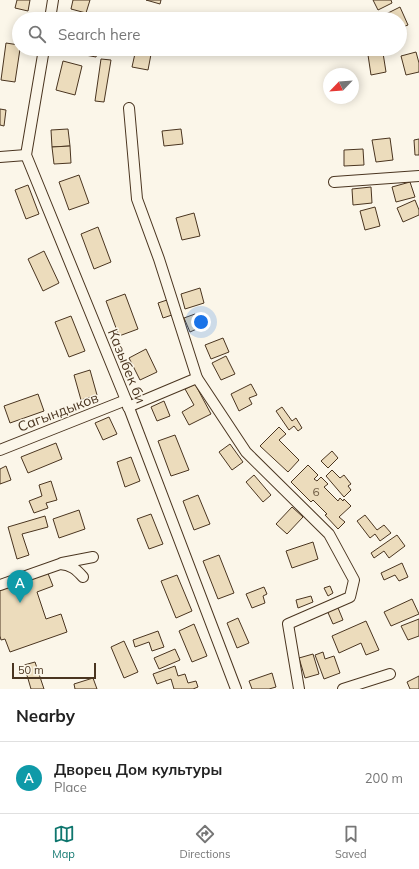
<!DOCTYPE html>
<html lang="en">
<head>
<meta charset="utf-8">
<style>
  :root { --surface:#fff; --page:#f6f6f6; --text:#222; --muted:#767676; --line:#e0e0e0; --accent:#0f766e }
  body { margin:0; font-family:Mulish,sans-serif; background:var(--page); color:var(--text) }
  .compass { position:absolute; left:323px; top:68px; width:36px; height:36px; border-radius:50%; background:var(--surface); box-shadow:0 2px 10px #0003; rotate:245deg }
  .scale { position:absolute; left:12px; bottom:10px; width:84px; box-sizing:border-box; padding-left:4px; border:2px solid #4a3520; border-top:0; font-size:11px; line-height:14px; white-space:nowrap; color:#4a3520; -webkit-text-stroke:3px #fbf6e9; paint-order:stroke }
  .you { position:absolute; left:201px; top:322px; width:14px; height:14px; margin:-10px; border:3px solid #fff; border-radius:50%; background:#1a73e8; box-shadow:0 0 0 6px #1a73e833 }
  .badge { display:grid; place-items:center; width:26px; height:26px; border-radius:50%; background:var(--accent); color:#fff; font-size:13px; font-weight:700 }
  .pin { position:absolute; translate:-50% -33px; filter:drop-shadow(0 1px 2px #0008) }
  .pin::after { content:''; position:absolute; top:21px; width:14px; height:12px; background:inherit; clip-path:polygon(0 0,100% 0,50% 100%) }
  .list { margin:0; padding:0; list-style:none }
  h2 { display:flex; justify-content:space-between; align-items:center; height:52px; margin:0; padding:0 16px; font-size:17px }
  h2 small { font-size:13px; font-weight:400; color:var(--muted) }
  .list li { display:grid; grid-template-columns:26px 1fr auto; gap:12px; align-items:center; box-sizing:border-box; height:72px; padding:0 16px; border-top:1px solid var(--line) }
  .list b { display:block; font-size:15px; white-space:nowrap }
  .list p { margin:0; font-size:13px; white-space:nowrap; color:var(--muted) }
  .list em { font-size:13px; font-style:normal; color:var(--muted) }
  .icon { flex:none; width:22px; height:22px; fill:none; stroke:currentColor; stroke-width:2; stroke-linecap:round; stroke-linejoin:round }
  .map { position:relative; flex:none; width:419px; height:689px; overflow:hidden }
  .search { position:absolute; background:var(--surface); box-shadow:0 2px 10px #0003; left:12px; right:12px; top:12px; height:44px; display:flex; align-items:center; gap:10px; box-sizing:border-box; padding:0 14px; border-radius:22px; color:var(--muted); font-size:15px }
  .sheet { height:124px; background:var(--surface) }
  nav { display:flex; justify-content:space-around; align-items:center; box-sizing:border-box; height:56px; border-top:1px solid var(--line); background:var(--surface); font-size:11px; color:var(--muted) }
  nav a { display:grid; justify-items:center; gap:2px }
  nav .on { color:var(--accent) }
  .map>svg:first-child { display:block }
  .building { fill:#ecdcbc; stroke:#4a3520 }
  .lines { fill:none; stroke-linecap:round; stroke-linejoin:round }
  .minor-casing { stroke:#4a3520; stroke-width:12 }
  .minor { stroke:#fbf6e9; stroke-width:10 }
  .labels { text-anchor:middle; stroke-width:3; stroke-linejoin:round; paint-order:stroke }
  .number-label { font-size:12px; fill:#725f47 }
  .street-label { font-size:14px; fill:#4a3520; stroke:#fbf6e9 }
</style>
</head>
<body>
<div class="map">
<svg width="419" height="689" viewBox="0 0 419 689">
  <rect width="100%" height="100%" fill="#fbf6e9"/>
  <g class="building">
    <polygon points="17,0 30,0 28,11 15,8"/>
    <polygon points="73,0 90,0 86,13 71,9"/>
    <polygon points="146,0 161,0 160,4"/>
    <polygon points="373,0 391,0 392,3 378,10"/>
    <polygon points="400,7 408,25 400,28 400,19 388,19 386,14"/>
    <polygon points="6,43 19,45 20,49 15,82 1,80"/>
    <polygon points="64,49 98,49 96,57 64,51"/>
    <polygon points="136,49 152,49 148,70 132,67"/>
    <polygon points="416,52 419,63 419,72 406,75 401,56"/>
    <polygon points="383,53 386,72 371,75 368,55"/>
    <polygon points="101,59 111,60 104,102 95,101"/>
    <polygon points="63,61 82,66 75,95 56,90"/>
    <polygon points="0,109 6,110 4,126 0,125"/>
    <polygon points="68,129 70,146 52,147 51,130"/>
    <polygon points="181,129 183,144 164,146 162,131"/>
    <polygon points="390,138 393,160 376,162 372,140"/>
    <polygon points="419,139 419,155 415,155 414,140"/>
    <polygon points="70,146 71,163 54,164 52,147"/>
    <polygon points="363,149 364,165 344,166 344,150"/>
    <polygon points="79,175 89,203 69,210 59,182"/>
    <polygon points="410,182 415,197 396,202 392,187"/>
    <polygon points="28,185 39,214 26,219 15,190"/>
    <polygon points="371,187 372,203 353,205 352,189"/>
    <polygon points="415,200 419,210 419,215 403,222 397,208"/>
    <polygon points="375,207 380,226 365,230 360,211"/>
    <polygon points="194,213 200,236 182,240 176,218"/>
    <polygon points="98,227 111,262 94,269 81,234"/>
    <polygon points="44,251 59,283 43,291 28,259"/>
    <polygon points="200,288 204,303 185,309 181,294"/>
    <polygon points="125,294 138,329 119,336 106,301"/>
    <polygon points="170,299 175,314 163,318 158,303"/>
    <polygon points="195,314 201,327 190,332 184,318"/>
    <polygon points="71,316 85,351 69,357 55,322"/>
    <polygon points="223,338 229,352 211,359 205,345"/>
    <polygon points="146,349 157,372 140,380 129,358"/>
    <polygon points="226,356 235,374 221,380 212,363"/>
    <polygon points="90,370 97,395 81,400 74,375"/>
    <polygon points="195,384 211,414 189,425 182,412 194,405 185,389"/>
    <polygon points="251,384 257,395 249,398 252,404 239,411 231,394"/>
    <polygon points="38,394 44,411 10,423 4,406"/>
    <polygon points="164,401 170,416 157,421 151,407"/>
    <polygon points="282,407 292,421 296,418 302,428 298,431 294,426 289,430 276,411"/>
    <polygon points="109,417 117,434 103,440 95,423"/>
    <polygon points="279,427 286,434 279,440 299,460 288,472 260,446"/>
    <polygon points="175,435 189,470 171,476 158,441"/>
    <polygon points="56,443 62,459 28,473 21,457"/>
    <polygon points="230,444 243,462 232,470 219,452"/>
    <polygon points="332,451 338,458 328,468 321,461"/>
    <polygon points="131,457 140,481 125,487 117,462"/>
    <polygon points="308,465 318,475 314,479 317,481 321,477 328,484 324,487 338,501 340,498 343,501 344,499 351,506 339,517 345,522 338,529 325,515 327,514 313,500 311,502 291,482"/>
    <polygon points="6,466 11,480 0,484 0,469"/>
    <polygon points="332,470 340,478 344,475 351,484 348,486 351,490 344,497 326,476"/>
    <polygon points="254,475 271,495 263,502 246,482"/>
    <polygon points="51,481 57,500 46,503 48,508 34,513 29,501 42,496 39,485"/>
    <polygon points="198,495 210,524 194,530 183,501"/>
    <polygon points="292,507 303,517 287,534 276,524"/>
    <polygon points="79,510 85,529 59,538 53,519"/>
    <polygon points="151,514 163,544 149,549 137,519"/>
    <polygon points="365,515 377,530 384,525 391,533 380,541 375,534 370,538 357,521"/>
    <polygon points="45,516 48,527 22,534 29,555 17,559 8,527"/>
    <polygon points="397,535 405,546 389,558 384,551 374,558 371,553"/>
    <polygon points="313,542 318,559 292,568 286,551"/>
    <polygon points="219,555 234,593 218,599 203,561"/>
    <polygon points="402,563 408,577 399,581 395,575 384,580 381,573"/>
    <polygon points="47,571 53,586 37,592 46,619 61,614 67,632 10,652 5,639 1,640 0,636 0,588"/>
    <polygon points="177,575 192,611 176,618 161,581"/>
    <polygon points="330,586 333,593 328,596 324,588"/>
    <polygon points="264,587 267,594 263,596 265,603 252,608 246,594"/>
    <polygon points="311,596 313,602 298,608 296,600"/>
    <polygon points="412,599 419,614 391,626 384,612"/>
    <polygon points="336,603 343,620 333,624 326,608"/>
    <polygon points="238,618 249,643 237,648 227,623"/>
    <polygon points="419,619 419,636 408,640 401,626"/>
    <polygon points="366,621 379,650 366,655 361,643 339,653 332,636"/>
    <polygon points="194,624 207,656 192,662 179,631"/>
    <polygon points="158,631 164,647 152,651 149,642 135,647 133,640"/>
    <polygon points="124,641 138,672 124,678 111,647"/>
    <polygon points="175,649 180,660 159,669 154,658"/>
    <polygon points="323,652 325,659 334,656 340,673 324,679 315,655"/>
    <polygon points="313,654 319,674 305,678 299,658"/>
    <polygon points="35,662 44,689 31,689 24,665"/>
    <polygon points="175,666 178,676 185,674 188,683 196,681 198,687 193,689 174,689 171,679 157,684 153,674"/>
    <polygon points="272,673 276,687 269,689 252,689 249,681"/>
    <polygon points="419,676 419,689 410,689 407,682"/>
    <polygon points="93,678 97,689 75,689 74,684"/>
  </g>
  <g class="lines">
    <defs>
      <g id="minor">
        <polyline points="50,19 53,0"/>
        <polyline points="44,49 26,155 126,400 236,689"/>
        <polyline points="129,108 137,199 159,259 197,378 246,452 329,534 354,580 350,597 288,624 299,689"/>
        <polyline points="0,157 26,155"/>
        <polyline points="334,182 419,176"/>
        <polyline points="128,407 197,378"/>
        <polyline points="0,450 126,400"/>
        <polyline points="62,563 93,557"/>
        <path d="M0 585 60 564C71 565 76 569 83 577"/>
        <polyline points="343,689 390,674"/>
      </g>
    </defs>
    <use href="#minor" class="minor-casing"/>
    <use href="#minor" class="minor"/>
  </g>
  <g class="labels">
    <g class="number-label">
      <text x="316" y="496">6</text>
    </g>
    <g class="street-label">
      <text transform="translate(127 366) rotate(68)" y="5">Казыбек би</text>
      <text transform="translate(58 412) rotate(-21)" y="5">Сагындыков</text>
    </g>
  </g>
</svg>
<svg class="compass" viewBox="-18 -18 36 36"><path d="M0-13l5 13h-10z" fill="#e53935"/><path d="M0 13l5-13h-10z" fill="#767676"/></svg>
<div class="scale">50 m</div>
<div class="you"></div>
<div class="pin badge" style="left:20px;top:603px;background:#0f9aa8">A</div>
<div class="search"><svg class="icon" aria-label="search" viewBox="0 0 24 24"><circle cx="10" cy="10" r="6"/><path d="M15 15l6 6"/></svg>Search here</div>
</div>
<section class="sheet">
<h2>Nearby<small></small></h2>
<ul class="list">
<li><span class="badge" style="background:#0f9aa8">A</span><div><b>Дворец Дом культуры</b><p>Place</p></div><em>200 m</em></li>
</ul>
</section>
<nav>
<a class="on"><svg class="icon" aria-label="map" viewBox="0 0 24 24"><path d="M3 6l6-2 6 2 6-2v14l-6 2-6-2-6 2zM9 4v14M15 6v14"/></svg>Map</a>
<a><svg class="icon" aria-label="directions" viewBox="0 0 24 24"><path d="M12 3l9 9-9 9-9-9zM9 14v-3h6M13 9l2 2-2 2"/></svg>Directions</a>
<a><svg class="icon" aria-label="saved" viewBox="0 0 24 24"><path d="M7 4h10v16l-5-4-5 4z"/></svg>Saved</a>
</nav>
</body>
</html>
